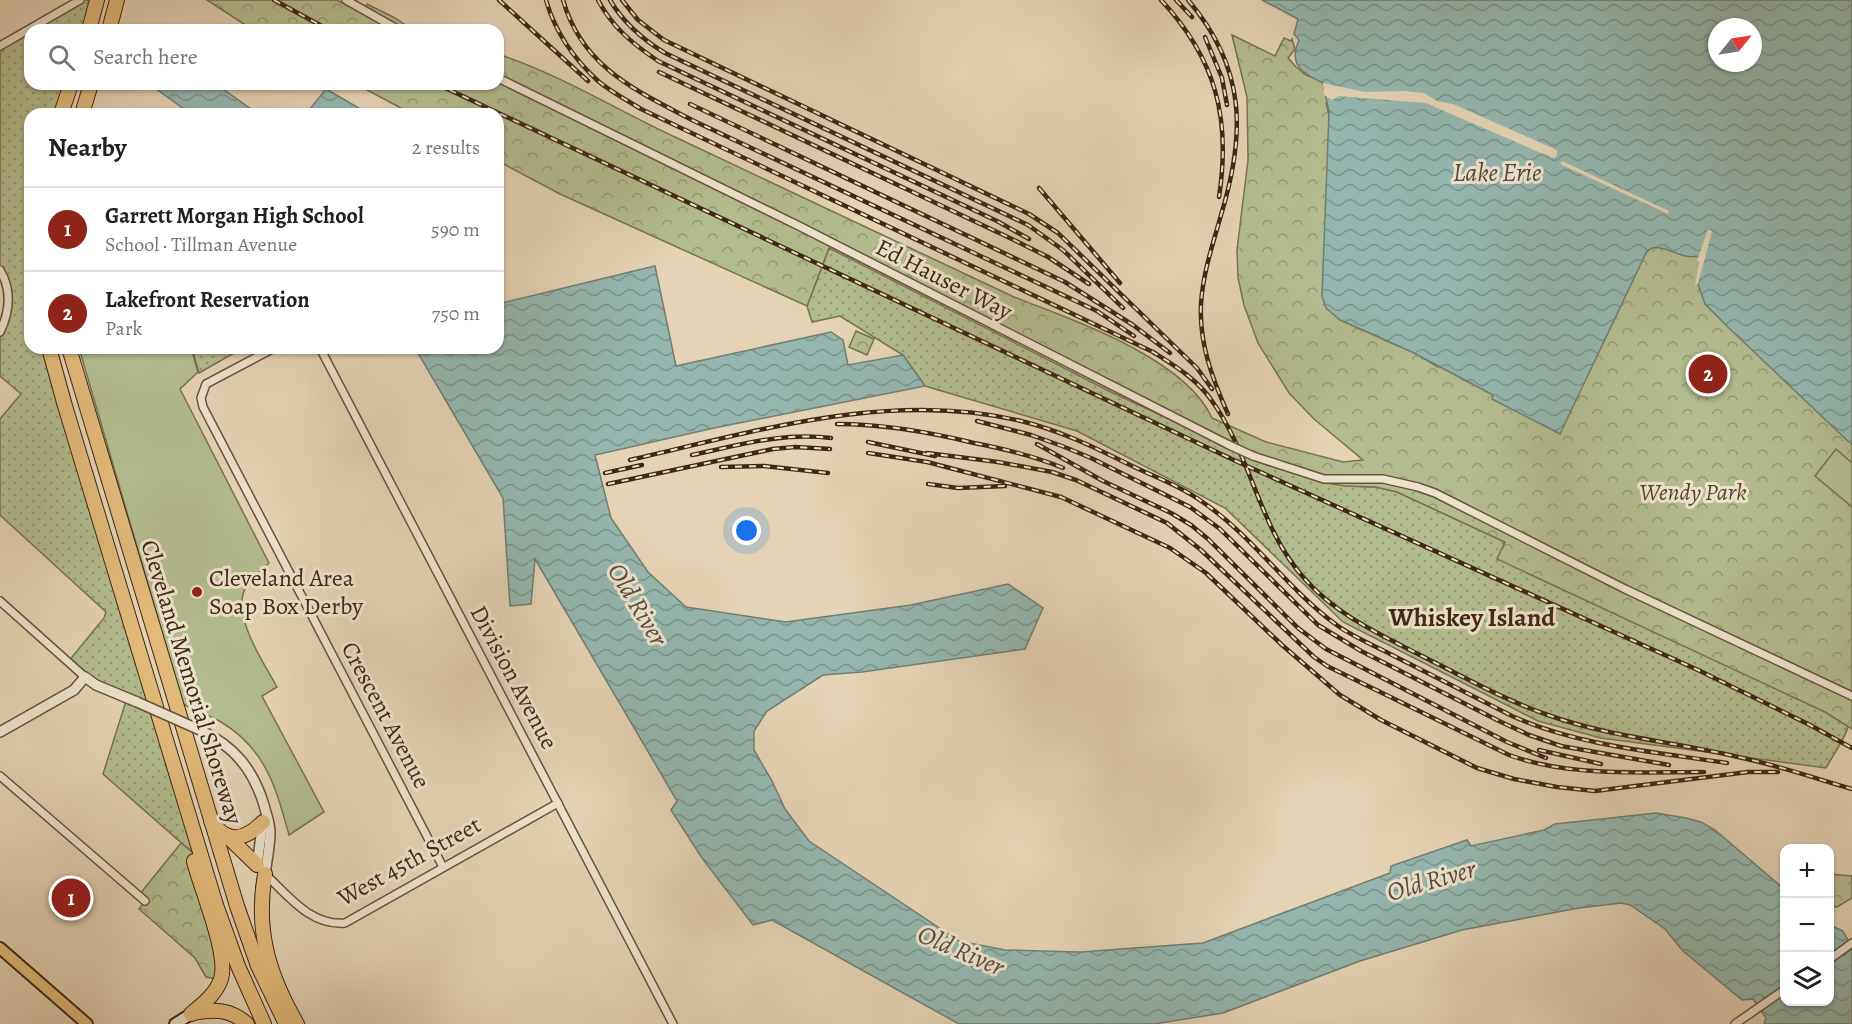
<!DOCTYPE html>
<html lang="en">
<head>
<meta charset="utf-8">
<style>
  :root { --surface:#fff; --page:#f6f6f6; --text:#202124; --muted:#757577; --line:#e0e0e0; --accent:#8f2418 }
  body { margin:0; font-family:Alegreya,serif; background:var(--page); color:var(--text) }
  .controls { position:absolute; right:18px; bottom:18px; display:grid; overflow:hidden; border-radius:12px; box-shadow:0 2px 4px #0004 }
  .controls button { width:54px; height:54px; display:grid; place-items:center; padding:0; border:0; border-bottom:2px solid var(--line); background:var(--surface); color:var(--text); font:30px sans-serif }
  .compass { position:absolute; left:1708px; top:18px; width:54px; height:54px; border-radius:50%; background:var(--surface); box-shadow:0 2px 4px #0004; rotate:60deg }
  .you { position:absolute; left:747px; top:531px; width:21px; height:21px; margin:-15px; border:4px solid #fff; border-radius:50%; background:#1a73e8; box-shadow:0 0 0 9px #1a73e833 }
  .badge { display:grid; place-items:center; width:39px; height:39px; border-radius:50%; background:var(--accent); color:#fff; font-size:20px; font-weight:700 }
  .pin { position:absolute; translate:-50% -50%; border:3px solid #fff; box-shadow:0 2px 6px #0006 }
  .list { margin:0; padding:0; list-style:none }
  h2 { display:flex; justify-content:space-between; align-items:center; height:78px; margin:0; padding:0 24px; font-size:26px }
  h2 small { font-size:20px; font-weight:400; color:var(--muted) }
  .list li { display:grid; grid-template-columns:39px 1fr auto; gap:18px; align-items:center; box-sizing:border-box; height:84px; padding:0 24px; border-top:2px solid var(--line) }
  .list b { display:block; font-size:22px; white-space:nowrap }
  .list p { margin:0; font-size:20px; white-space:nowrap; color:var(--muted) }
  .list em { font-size:20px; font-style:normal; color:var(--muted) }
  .icon { flex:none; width:33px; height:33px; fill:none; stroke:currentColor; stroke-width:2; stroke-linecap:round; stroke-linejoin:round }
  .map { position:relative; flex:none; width:1852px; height:1024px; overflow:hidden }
  .search { position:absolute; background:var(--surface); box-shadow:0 2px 4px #0004; left:24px; top:24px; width:480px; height:66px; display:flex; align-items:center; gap:15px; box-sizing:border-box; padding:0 21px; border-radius:18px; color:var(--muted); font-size:22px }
  .panel { position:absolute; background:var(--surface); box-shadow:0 2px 4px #0004; left:24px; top:108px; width:480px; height:246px; border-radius:18px }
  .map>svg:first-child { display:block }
  .grass { fill:url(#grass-dots); stroke:#787252; stroke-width:1.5 }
  .forest { fill:url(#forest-crowns); stroke:#787252; stroke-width:1.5 }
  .pitch { fill:#b3bc8e; stroke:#787252; stroke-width:1.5 }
  .water { fill:url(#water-waves); stroke:#727e71; stroke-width:1.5; fill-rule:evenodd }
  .pier { fill:#e4d3b4 }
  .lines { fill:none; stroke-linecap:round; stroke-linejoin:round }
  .minor-casing { stroke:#68533d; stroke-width:10 }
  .tertiary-casing { stroke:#68533d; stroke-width:12 }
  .secondary-casing { stroke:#3e2815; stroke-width:14 }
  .primary-casing { stroke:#3e2815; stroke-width:14 }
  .motorway-casing { stroke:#3e2815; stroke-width:16 }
  .minor { stroke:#ede2ce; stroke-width:7 }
  .tertiary { stroke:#ede2ce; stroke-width:9 }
  .secondary { stroke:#ede2ce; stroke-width:10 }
  .primary { stroke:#e2ba7a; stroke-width:10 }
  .motorway { stroke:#e2ba7a; stroke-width:14 }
  .rail-casing { stroke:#3e2815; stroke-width:4.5 }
  .rail { stroke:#ede2ce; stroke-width:2; stroke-dasharray:7; stroke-linecap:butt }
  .minor-bridge-casing { stroke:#68533d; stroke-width:10; stroke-linecap:butt }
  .tertiary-bridge-casing { stroke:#68533d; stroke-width:12; stroke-linecap:butt }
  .minor-bridge { stroke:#ede2ce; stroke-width:7 }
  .tertiary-bridge { stroke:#ede2ce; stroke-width:9 }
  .poi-dot { fill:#8f2418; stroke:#ede2ce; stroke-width:2 }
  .labels { text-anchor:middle; stroke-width:6; stroke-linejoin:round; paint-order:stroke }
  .street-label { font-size:24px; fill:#3e2815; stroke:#ede2ce }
  .park-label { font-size:24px; font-style:italic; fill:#55462d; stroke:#ede2ce }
  .poi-label { font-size:24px; fill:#3e2815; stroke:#ede2ce; text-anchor:start }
  .water-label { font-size:26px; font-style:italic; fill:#544c3c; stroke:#ede2ce }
  .neighbourhood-label { font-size:26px; font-weight:bold; fill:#3e2815; stroke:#ede2ce }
</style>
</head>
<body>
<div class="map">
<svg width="1852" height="1024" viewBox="0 0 1852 1024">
  <defs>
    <pattern id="grass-dots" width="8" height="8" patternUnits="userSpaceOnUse" patternTransform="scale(1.5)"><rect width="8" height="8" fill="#b3bc8e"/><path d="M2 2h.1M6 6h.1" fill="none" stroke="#939973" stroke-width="1.8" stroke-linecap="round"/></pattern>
    <pattern id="forest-crowns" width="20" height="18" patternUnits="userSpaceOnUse" patternTransform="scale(1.5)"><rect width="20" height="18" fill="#b3bc8e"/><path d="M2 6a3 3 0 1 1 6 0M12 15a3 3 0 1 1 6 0" fill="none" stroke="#939973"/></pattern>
    <pattern id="water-waves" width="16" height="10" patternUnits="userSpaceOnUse" patternTransform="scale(1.5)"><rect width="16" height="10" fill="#95b7af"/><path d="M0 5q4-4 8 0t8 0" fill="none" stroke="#7b958d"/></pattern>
  </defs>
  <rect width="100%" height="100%" fill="#e4d3b4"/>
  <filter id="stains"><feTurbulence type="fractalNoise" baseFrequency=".00333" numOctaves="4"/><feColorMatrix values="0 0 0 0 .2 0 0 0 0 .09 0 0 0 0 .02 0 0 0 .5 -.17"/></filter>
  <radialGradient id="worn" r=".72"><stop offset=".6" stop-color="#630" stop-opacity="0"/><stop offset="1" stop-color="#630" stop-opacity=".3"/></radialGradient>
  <g class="grass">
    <polygon points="80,0 97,0 89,30 30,30 30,84 71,84 61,114 30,114 30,348 49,348 184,800 193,853 103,774 127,698 93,683 68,662 104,618 106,612 0,515 0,419 21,394 0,376 0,332 9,295 0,270 0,46"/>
    <path d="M829 248 1345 486 1376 487 1397 492 1852 703C1852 730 1839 745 1826 768L1601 738 1538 721 1343 622 1225 508 1077 431 925 386 903 355 840 316 812 322 807 306Z"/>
    <polygon points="192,348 243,348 199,373"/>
  </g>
  <g class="forest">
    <polygon points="207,0 337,0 362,13 367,4 395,18 413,30 415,26 427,30 253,30"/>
    <path d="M1232 35 1275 56 1284 38 1291 41 1292 39 1295 49 1288 58 1296 67 1306 75 1395 109 1326 103 1384 340 1399 346 1481 169 1505 181 1423 358 1438 367 1519 190 1544 201 1462 379 1493 394 1645 242 1852 280V729L1825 712 1497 559 1505 542 1397 492 1376 487 1345 486 1326 483 1265 464 1111 392 829 248 807 306 560 194 498 161V114H412L356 84H498V54C561 75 615 109 675 137 788 190 901 243 1014 297 1073 320 1185 358 1212 418L1266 442 1343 462 1363 460 1314 419 1289 393 1258 343 1244 305 1238 278 1237 250 1248 160 1247 97Z"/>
    <polygon points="856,331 874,339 867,355 849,347"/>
    <polygon points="181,843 193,853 221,980 206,977 195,958 139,909 145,901 139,895"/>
    <polygon points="1830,874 1852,876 1852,898 1837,907 1830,906"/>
  </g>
  <g class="pitch">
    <path d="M79 348H191L198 372 180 389 269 563C262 570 251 577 246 587 230 614 264 663 277 687L262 696 324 812 289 835C276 788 266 749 221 722 209 715 195 710 183 704Z"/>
    <polygon points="1836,449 1852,463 1852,507 1815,476"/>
  </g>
  <g class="water">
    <path d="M1262 0H1852V445L1731 330 1705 304 1698 284 1702 261 1697 256C1679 261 1657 237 1646 253L1560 434 1492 399 1493 395 1412 352 1340 320 1326 308 1322 296 1329 112 1323 83C1302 73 1288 65 1299 40L1294 34 1298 19ZM1717 27H1753V63H1717Z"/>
    <polygon points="154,84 216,84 258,114 191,114 155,88"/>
    <polygon points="326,89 369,114 306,114"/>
    <polygon points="655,266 676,366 831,332 843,340 848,365 903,355 925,386 714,428 595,455 611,518 648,572 686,607 786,622 911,605 1008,584 1043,608 1025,649 862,672 823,675 767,711 754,731 754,750 772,781 785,809 809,841 959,941 1005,950 1080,952 1203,943 1390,873 1391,866 1467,840 1471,846 1544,830 1555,824 1656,813 1686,818 1701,822 1715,830 1784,889 1784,1002 1830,1002 1830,925 1843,931 1852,947 1852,1024 1764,1024 1766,1018 1753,999 1742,1000 1683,951 1665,929 1630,905 1621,903 1579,908 1462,930 1360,961 1223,1013 1154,1024 959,1024 772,920 753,925 702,858 671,810 677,801 535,559 531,604 510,606 503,498 415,348 498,348 498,304"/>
  </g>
  <g class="pier">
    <polygon points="1323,83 1365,92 1404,91 1424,93 1437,101 1453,104 1557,150 1557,155 1554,158 1541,153 1426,103 1339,96 1332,100 1324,95"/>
    <polygon points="1562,161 1669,211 1668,214 1560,164"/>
    <polygon points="1708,229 1712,231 1698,284 1695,285 1699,262 1697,261"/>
  </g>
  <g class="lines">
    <defs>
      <g id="minor">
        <polyline points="346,0 399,30"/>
        <polyline points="0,46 80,0"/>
        <polyline points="498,78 801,227 1229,445"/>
        <path d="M0 270C12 290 10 311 0 332"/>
        <polyline points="274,348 206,384 201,398 203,407 443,867"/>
        <polyline points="320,348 673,1024"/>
        <polyline points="1253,456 1324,479 1383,479 1418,487 1435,493 1625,589 1852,696"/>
        <polyline points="0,601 85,677"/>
        <polyline points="0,776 145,901"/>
        <path d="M265 874C288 895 310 926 345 923L558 803"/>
        <polyline points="1830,959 1852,943"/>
        <polyline points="1735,1024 1784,990"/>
      </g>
      <g id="tertiary">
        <path d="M200 730C234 746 253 769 264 805 266 814 270 822 270 832 270 846 267 860 265 874"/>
        <polyline points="0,732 74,690 85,677 96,685 137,702"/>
        <polyline points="257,865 263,821"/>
      </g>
      <polyline id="secondary" points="175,1024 191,1014"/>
      <polyline id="primary" points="0,948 87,1024"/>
      <g id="motorway">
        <polyline points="89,30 97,0"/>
        <polyline points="109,30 117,0"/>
        <polyline points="61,114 71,84"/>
        <polyline points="82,114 91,84"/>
        <polyline points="49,348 65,406 216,905 238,966 264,1024"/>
        <polyline points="69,348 237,906 258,966 286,1024"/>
        <path d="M211 821C215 825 220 833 226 835 240 842 254 831 263 822"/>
        <polyline points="226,835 257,865"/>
        <path d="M265 874C255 931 269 975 297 1024"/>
        <path d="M193 1013C214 1009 231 1009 247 1024"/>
        <path d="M191 1014C203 1004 216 994 221 979 229 954 201 890 194 861"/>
      </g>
    </defs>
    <use href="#minor" class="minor-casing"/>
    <use href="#tertiary" class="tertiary-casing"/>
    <use href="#secondary" class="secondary-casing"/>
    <use href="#primary" class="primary-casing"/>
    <use href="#motorway" class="motorway-casing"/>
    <use href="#minor" class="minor"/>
    <use href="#tertiary" class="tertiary"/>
    <use href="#secondary" class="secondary"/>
    <use href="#primary" class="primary"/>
    <use href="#motorway" class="motorway"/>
    <defs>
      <g id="rail">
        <polyline points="274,0 329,30"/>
        <polyline points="499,0 588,81"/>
        <path d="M546 0C555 32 574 59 598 81 611 92 627 100 641 109L1153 352C1175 366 1197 379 1212 401 1251 455 1259 528 1304 578 1335 614 1379 634 1420 655 1462 676 1504 700 1548 715 1609 737 1675 742 1738 757 1777 765 1814 778 1852 789"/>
        <path d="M563 0C582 67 635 90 692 120L1097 311 1134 336"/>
        <path d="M598 0C612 27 633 44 658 61L997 221 1029 239"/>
        <path d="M610 0C623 22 642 39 665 53L1028 225 1063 250 1123 308"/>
        <polyline points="622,0 638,20 664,40 1029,214 1058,233 1197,368 1212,389"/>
        <path d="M1161 0C1216 59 1231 118 1219 197"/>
        <polyline points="1176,0 1192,17"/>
        <path d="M1188 0C1246 68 1246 133 1221 215 1213 244 1203 272 1201 304 1199 343 1212 378 1228 414"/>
        <polyline points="1205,37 1222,78 1227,105"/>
        <polyline points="659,72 1014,240 1048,257 1089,284"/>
        <polyline points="437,84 1238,462 1698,670 1808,724 1852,748"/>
        <polyline points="690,104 1065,282 1133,325 1170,353"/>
        <polyline points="1039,188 1120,283"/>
        <polyline points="977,421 1031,435 1062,446 1091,458 1190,507 1220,529 1318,625 1361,651 1499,721 1529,735 1561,746 1669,765"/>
        <path d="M837 424C884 424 929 432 974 443 1005 449 1034 456 1063 468"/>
        <polyline points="868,442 935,456"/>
        <polyline points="1037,444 1103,481 1171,513 1191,525 1208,539 1298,628 1326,649 1507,742 1546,758"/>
        <polyline points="868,453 927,462 1061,497 1170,548 1206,573 1282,645 1340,695 1381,720 1477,768 1514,779 1557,787 1595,791 1748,772 1778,772"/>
        <path d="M927 453 998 462 1052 472 1076 480 1167 523 1201 550 1314 657 1327 666 1509 755C1570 777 1639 772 1704 772"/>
        <path d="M692 455C739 445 783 432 831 438"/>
        <path d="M630 460C757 431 890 390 1021 421 1058 430 1092 446 1126 463 1152 476 1181 486 1204 503 1253 537 1287 588 1334 623 1352 637 1374 645 1394 656 1434 676 1473 696 1512 716 1579 746 1655 752 1727 763"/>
        <polyline points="721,467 764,466 828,473"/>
        <polyline points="605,473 642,465"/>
        <polyline points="608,484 773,449 795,447 830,449"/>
        <polyline points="928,484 958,488 1005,486"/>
        <polyline points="1539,750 1601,764"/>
      </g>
    </defs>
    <use href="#rail" class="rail-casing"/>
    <use href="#rail" class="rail"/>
    <defs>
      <polyline id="minor-bridge" points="1229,445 1253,456"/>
      <polyline id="tertiary-bridge" points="137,702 200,730"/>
    </defs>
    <use href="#minor-bridge" class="minor-bridge-casing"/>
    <use href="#tertiary-bridge" class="tertiary-bridge-casing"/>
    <use href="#minor-bridge" class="minor-bridge"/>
    <use href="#tertiary-bridge" class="tertiary-bridge"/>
  </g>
  <circle class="poi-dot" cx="197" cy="592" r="6"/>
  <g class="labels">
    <g class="street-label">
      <text transform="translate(944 279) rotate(27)" y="8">Ed Hauser Way</text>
      <text transform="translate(514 677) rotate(62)" y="8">Division Avenue</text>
      <text transform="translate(192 682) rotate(73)" y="8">Cleveland Memorial Shoreway</text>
      <text transform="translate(386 715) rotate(62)" y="8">Crescent Avenue</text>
      <text transform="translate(409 861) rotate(-29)" y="8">West 45th Street</text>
    </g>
    <g class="park-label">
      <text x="1693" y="500">Wendy Park</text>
    </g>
    <g class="poi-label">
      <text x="209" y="586">Cleveland Area<tspan x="209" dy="28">Soap Box Derby</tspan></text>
    </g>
    <g class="water-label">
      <text x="1497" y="181">Lake Erie</text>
      <text transform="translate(638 604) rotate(59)" y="9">Old River</text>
      <text transform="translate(1431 880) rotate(-16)" y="9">Old River</text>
      <text transform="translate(961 950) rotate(23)" y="9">Old River</text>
    </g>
    <g class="neighbourhood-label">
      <text x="1472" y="626">Whiskey Island</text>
    </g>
  </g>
  <rect width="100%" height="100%" filter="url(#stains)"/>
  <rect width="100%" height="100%" fill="url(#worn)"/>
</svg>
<div class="controls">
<button>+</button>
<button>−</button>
<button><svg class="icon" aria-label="layers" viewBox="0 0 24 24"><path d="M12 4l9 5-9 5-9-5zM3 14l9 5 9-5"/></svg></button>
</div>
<svg class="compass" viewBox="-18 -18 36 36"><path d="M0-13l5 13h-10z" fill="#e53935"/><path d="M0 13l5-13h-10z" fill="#757577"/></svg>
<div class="you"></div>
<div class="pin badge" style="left:71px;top:898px">1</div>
<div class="pin badge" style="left:1708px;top:374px">2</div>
<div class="search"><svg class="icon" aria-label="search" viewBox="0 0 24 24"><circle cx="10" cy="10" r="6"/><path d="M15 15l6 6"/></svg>Search here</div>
<section class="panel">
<h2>Nearby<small>2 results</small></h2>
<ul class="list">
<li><span class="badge">1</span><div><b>Garrett Morgan High School</b><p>School · Tillman Avenue</p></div><em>590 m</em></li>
<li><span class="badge">2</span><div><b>Lakefront Reservation</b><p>Park</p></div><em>750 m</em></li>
</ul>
</section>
</div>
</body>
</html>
